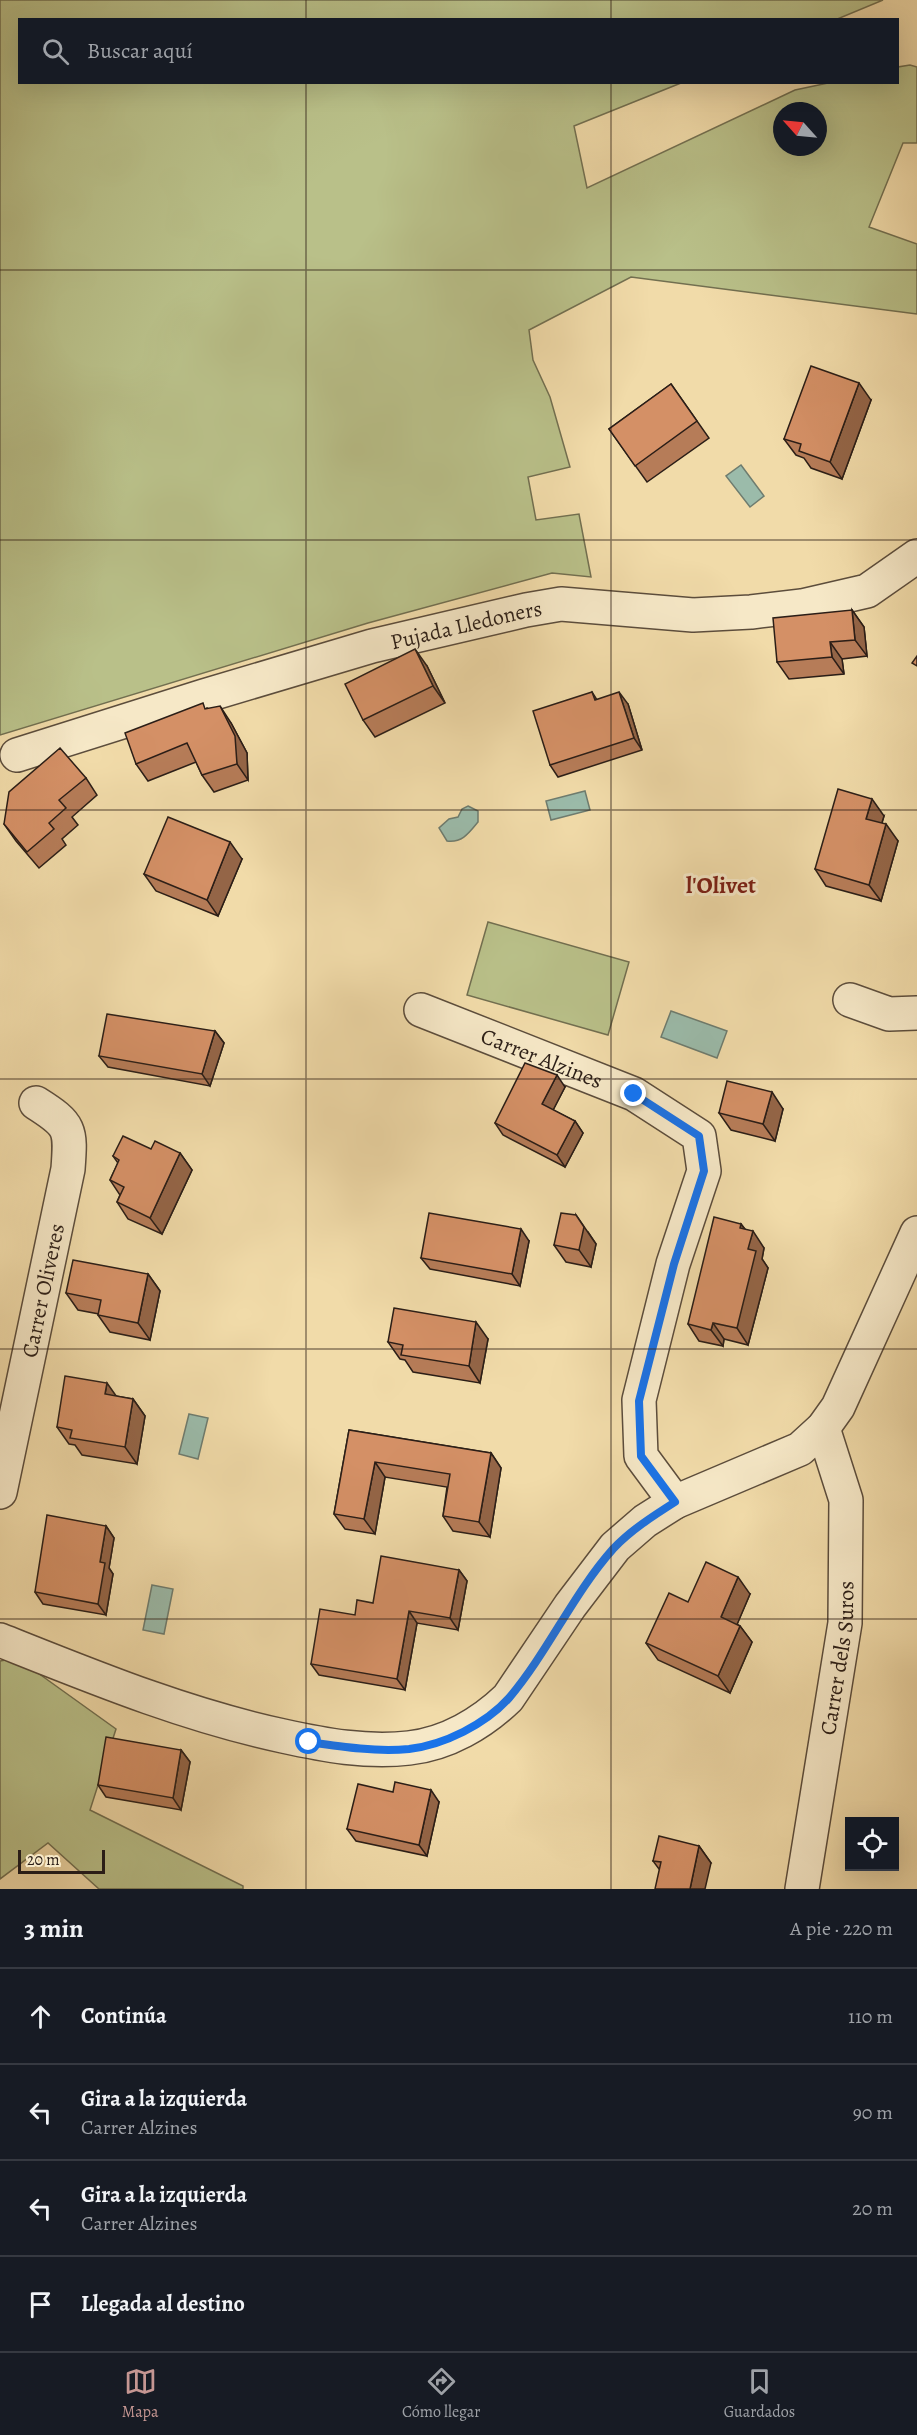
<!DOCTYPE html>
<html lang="es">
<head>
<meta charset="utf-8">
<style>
  :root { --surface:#171b24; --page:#20242c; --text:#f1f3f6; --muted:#9ea1a6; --line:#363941; --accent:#c59692 }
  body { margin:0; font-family:Alegreya,serif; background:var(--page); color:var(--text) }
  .controls { position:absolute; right:18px; bottom:18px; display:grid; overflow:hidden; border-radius:0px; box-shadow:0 6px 24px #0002 }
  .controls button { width:54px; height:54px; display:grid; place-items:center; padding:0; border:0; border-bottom:2px solid var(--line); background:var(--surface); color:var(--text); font:30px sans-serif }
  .compass { position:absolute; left:773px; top:102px; width:54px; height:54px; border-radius:50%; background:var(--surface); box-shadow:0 6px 24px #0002; rotate:297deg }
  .scale { position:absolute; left:18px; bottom:15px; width:87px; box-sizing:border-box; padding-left:6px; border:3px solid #2b1e17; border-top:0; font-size:16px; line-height:21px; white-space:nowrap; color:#2b1e17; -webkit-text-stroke:4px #f6e8c7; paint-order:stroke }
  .stop { position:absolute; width:18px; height:18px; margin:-14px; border:4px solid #1a73e8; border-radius:50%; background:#fff }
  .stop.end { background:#1a73e8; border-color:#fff; box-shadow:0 2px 6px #0008 }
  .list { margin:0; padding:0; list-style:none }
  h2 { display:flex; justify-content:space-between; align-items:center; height:78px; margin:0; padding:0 24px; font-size:26px }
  h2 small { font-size:20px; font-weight:400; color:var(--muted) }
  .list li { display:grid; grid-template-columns:39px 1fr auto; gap:18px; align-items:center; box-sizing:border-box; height:96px; padding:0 24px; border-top:2px solid var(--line) }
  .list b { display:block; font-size:22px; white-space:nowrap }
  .list p { margin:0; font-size:20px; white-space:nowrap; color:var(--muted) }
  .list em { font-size:20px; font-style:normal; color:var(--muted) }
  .icon { flex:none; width:33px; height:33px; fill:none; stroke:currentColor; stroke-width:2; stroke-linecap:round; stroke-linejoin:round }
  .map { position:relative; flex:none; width:917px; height:1889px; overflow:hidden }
  .search { position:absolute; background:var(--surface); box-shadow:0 6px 24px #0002; left:18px; right:18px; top:18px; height:66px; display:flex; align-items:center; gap:15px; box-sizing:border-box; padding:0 21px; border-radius:0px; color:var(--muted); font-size:22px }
  .sheet { height:462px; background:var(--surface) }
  nav { display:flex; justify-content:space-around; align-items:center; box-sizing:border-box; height:84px; border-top:2px solid var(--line); background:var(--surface); font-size:16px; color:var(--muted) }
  nav a { display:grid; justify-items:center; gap:3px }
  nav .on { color:var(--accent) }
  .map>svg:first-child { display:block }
  .green { fill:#b9c089; stroke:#726f50; stroke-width:1.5; fill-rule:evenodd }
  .water { fill:#9bbbaa; stroke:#6e7c6f; stroke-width:1.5 }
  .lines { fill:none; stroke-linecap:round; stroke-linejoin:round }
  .minor-casing { stroke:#5c4d3c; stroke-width:36 }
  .minor { stroke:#f6e8c7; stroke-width:33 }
  .wall { fill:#b67c58; stroke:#2b1e17; stroke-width:1.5 }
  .shaded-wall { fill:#946547; stroke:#2b1e17; stroke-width:1.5 }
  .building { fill:#d49066; stroke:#2b1e17; stroke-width:1.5 }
  .route { stroke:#1a73e8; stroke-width:8 }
  .grid { fill:none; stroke:#2b1e17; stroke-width:1.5; stroke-opacity:0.55 }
  .labels { text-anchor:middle; stroke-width:6; stroke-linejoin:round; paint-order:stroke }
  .street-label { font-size:22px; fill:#2b1e17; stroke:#f6e8c7 }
  .neighbourhood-label { font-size:24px; font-weight:bold; fill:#7a1f14; stroke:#f6e8c7 }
</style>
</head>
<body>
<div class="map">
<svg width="917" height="1889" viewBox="0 0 917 1889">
  <rect width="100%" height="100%" fill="#f1dba9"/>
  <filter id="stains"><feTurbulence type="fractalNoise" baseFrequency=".00333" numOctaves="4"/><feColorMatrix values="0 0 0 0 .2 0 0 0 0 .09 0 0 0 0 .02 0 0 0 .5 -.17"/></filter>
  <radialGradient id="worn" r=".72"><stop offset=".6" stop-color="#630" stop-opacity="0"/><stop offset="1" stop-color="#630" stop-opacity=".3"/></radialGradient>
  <g class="green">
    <path d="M0 0H883L835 20H20V82L681 83 574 126 587 188 795 90 828 83 898 82V67L910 65 917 67V143H903L869 227 917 244V314L631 277 529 330 533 360 550 397 570 467 528 477 536 520 579 514 591 577 552 573 368 623 0 735ZM782 111H818V147H782Z"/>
    <polygon points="488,922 629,962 608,1035 467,995"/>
    <polygon points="17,1658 116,1729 90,1810 243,1886 243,1889 99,1889 48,1843 0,1879 0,1661"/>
  </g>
  <g class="water">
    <polygon points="741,465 764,496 750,507 726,476"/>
    <polygon points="585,791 590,810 551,820 546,801"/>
    <path d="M468 806 478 811V822C469 833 462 843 447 841L439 828 449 819 458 817 462 809Z"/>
    <polygon points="671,1011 727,1031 717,1058 661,1037"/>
    <polygon points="189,1414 208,1418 198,1459 179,1454"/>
    <polygon points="152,1585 173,1589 164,1634 143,1630"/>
  </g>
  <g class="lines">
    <defs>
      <g id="minor">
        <path id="s1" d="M17 755 204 696 372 646 526 610 561 604 693 615 751 612 802 606 867 591 917 556"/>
        <polyline points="850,1000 889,1014 917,1013"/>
        <path id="s2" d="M421 1010 634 1094 699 1136 704 1171 673 1264 639 1400 641 1456 675 1502"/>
        <path id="s3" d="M0 1492 68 1169C71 1129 71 1125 36 1103"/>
        <path d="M0 1640C93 1677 185 1715 283 1736 324 1745 367 1753 409 1748 447 1744 482 1723 508 1698L570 1606 615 1547 645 1521 675 1502 800 1449 823 1428 838 1407 917 1233"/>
        <path id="s4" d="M802 1889 845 1623 846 1500 823 1428"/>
      </g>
    </defs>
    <use href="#minor" class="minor-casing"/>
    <use href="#minor" class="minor"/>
  </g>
  <g class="wall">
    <polygon points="671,384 709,438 647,482 609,429"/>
    <polygon points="871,400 842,479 811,468 804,458 796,455 784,439"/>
    <polygon points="852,610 864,627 867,656 842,659 844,674 789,679 777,662"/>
    <polygon points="427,666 445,703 375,737 363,720"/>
    <polygon points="592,692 597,700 628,704 642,750 558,777 550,765"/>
    <polygon points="207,708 231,723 247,753 248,780 214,792 202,775 196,762 148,781 136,764"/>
    <polygon points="86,778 97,795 72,817 78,825 62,839 66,845 39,868 16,841 4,824"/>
    <polygon points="884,816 882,823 898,841 881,901 826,886 815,869"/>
    <polygon points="242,859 218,916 156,891 144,874"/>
    <polygon points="215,1031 224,1043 210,1086 108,1067 99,1056"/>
    <polygon points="565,1087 553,1110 575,1121 583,1133 565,1167 503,1135 495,1123"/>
    <polygon points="783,1109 775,1141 731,1130 719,1113"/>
    <polygon points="151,1149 180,1153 192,1170 162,1234 128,1219 117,1202 120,1195 110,1180 118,1163 113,1156"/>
    <polygon points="741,1224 745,1229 764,1248 762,1259 768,1268 748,1345 724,1339 723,1346 699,1341 688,1324"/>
    <polygon points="588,1232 596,1244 591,1267 566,1262 554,1245"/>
    <polygon points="529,1241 520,1286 430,1269 421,1258"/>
    <polygon points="148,1274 160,1291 150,1340 110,1332 98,1315 99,1314 78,1310 66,1293"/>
    <polygon points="488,1339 480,1383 413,1372 405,1360 400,1359 388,1342"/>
    <polygon points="116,1396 133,1399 145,1416 137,1464 82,1455 75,1445 69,1444 57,1427"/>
    <polygon points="349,1430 491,1453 501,1468 490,1537 453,1531 443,1516 447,1487 385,1477 375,1534 345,1529 334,1514"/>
    <polygon points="106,1526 114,1538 109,1568 113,1574 106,1615 43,1604 35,1592"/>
    <polygon points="459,1570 467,1581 458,1630 417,1623 405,1690 319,1675 311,1664 355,1615 373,1603"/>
    <polygon points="750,1594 737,1624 740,1626 752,1642 730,1693 658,1660 646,1643 688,1602"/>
    <polygon points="181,1750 190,1762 181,1810 106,1797 98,1785"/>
    <polygon points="439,1802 427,1856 356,1841 347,1829"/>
    <polygon points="699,1846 711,1863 659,1869 653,1861"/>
  </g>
  <g class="shaded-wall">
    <polygon points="859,383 871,400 842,479 830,462"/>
    <polygon points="852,610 864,627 867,656 855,640"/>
    <polygon points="830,642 842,659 844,674 832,657"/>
    <polygon points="415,649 427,666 445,703 433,686"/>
    <polygon points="619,692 628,704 642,750 634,738"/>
    <polygon points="220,706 231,723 247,753 248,780 237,764"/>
    <polygon points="872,799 884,816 878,835 866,819"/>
    <polygon points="886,824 898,841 881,901 869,885"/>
    <polygon points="230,842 242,859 218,916 207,900"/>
    <polygon points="215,1031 224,1043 210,1086 202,1074"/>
    <polygon points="557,1075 565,1087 550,1116 542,1104"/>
    <polygon points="772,1092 783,1109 775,1141 763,1124"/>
    <polygon points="575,1121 583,1133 565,1167 557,1155"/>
    <polygon points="180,1153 192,1170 162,1234 150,1218"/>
    <polygon points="576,1215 596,1244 591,1267 579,1250"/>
    <polygon points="741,1224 751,1238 753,1231 764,1248 762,1259 768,1268 748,1345 737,1328 748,1249 740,1228"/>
    <polygon points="521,1229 529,1241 520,1286 512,1274"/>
    <polygon points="148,1274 160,1291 150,1340 138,1323"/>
    <polygon points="476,1322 488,1339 480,1383 469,1366"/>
    <polygon points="713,1323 724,1339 723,1346 711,1330"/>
    <polygon points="107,1383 119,1400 105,1394"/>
    <polygon points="133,1399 145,1416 137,1464 125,1447"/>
    <polygon points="491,1453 501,1468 490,1537 479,1522"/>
    <polygon points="375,1462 385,1477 375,1534 364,1519"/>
    <polygon points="106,1526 114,1538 109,1568 113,1574 106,1615 98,1604 100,1562"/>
    <polygon points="459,1570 467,1581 458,1630 450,1618"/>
    <polygon points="738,1577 750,1594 733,1634 721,1617"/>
    <polygon points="409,1611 417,1623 405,1690 397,1679"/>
    <polygon points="740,1626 752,1642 730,1693 718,1676"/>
    <polygon points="181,1750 190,1762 181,1810 173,1798"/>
    <polygon points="431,1790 439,1802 427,1856 419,1845"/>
    <polygon points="699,1846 711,1863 705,1889 690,1889"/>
  </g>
  <g class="building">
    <polygon points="811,366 859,383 830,462 799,451 801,444 784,439"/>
    <polygon points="671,384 697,421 635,466 609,429"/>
    <polygon points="852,610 855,640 830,642 832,657 777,662 773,618"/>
    <polygon points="415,649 433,686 363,720 345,684"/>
    <polygon points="917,656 917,666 912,663"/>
    <polygon points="592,692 595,700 619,692 634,738 550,765 533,711"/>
    <polygon points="203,703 205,709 220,706 235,736 237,764 202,775 187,743 136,764 125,733"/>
    <polygon points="60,748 86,778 59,800 66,808 49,823 54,829 27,852 4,824 9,792"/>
    <polygon points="838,789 872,799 866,819 886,824 869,885 815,869"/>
    <polygon points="168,817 230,842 207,900 144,874"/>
    <polygon points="107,1014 215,1031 202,1074 99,1056"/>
    <polygon points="525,1063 557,1075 542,1104 575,1121 557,1155 495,1123"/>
    <polygon points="727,1081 772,1092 763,1124 719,1113"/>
    <polygon points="123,1136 151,1149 155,1141 180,1153 150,1218 117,1202 124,1187 110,1180 119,1160 113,1156"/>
    <polygon points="429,1213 521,1229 512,1274 421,1258"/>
    <polygon points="561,1213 576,1215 584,1227 579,1250 554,1245"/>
    <polygon points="714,1217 741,1224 740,1228 753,1231 748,1249 756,1251 737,1328 713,1323 711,1330 688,1324"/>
    <polygon points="73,1260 148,1274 138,1323 98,1315 101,1300 66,1293"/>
    <polygon points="394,1308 476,1322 469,1366 401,1355 403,1345 388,1342"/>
    <polygon points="65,1376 107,1383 105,1394 133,1399 125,1447 70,1438 72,1430 57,1427"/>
    <polygon points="349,1430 491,1453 479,1522 443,1516 450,1474 375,1462 364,1519 334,1514"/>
    <polygon points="47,1515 106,1526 100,1562 105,1563 98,1604 35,1592"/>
    <polygon points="381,1556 459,1570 450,1618 409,1611 397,1679 311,1664 320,1609 355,1615 357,1600 373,1603"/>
    <polygon points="706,1562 738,1577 721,1617 740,1626 718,1676 646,1643 669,1593 688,1602"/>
    <polygon points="106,1737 181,1750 173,1798 98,1785"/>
    <polygon points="395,1782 431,1790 419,1845 347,1829 358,1784 393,1792"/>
    <polygon points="659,1836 699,1846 690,1889 655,1889 661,1862 653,1861"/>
  </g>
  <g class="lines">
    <path class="route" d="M309 1742C343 1747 376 1752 409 1749 444 1745 486 1724 509 1698 548 1652 573 1594 613 1549 631 1530 653 1516 675 1502L641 1456 639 1401 674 1264 704 1171 699 1136 634 1094"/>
  </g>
  <path class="grid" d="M306 0V20M611 0V20M306 82V1889M611 82V1889M0 270H917M0 540H917M0 810H917M0 1079H917M0 1349H917M0 1619H917"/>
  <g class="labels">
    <g class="street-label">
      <text dy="8" stroke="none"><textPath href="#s1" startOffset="468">Pujada Lledoners</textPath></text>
      <text dy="8" stroke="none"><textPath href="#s2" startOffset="130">Carrer Alzines</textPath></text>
      <text dy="8" stroke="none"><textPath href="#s3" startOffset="206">Carrer Oliveres</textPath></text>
      <text dy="8" stroke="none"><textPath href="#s4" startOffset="234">Carrer dels Suros</textPath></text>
    </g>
    <g class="neighbourhood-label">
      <text x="721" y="893">l'Olivet</text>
    </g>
  </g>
  <rect width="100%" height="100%" filter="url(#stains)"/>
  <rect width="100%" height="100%" fill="url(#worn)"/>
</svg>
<div class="controls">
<button><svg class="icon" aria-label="locate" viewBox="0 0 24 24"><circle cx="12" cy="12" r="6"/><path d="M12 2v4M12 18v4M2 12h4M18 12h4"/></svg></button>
</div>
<svg class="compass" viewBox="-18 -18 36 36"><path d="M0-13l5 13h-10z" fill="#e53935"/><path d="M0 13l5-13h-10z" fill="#9ea1a6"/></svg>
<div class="scale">20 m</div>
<div class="stop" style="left:309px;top:1742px"></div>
<div class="stop end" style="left:634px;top:1094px"></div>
<div class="search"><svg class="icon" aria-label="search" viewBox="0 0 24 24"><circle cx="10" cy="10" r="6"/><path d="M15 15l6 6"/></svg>Buscar aquí</div>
</div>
<section class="sheet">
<h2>3 min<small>A pie · 220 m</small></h2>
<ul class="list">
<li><svg class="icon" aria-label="ahead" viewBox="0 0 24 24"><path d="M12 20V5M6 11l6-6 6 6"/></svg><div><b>Continúa</b></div><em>110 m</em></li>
<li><svg class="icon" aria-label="left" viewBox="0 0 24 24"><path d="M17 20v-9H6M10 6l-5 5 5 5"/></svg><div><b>Gira a la izquierda</b><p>Carrer Alzines</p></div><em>90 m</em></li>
<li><svg class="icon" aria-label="left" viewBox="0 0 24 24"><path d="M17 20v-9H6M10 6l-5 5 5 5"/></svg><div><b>Gira a la izquierda</b><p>Carrer Alzines</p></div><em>20 m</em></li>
<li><svg class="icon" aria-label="arrive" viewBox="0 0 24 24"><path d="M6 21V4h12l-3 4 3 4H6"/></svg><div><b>Llegada al destino</b></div></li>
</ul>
</section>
<nav>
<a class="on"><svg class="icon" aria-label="map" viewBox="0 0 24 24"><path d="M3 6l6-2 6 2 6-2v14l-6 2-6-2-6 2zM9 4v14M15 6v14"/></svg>Mapa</a>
<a><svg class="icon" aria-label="directions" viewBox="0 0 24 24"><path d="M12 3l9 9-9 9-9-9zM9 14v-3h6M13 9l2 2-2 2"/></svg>Cómo llegar</a>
<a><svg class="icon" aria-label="saved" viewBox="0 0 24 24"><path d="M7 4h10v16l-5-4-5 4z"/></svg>Guardados</a>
</nav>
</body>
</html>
